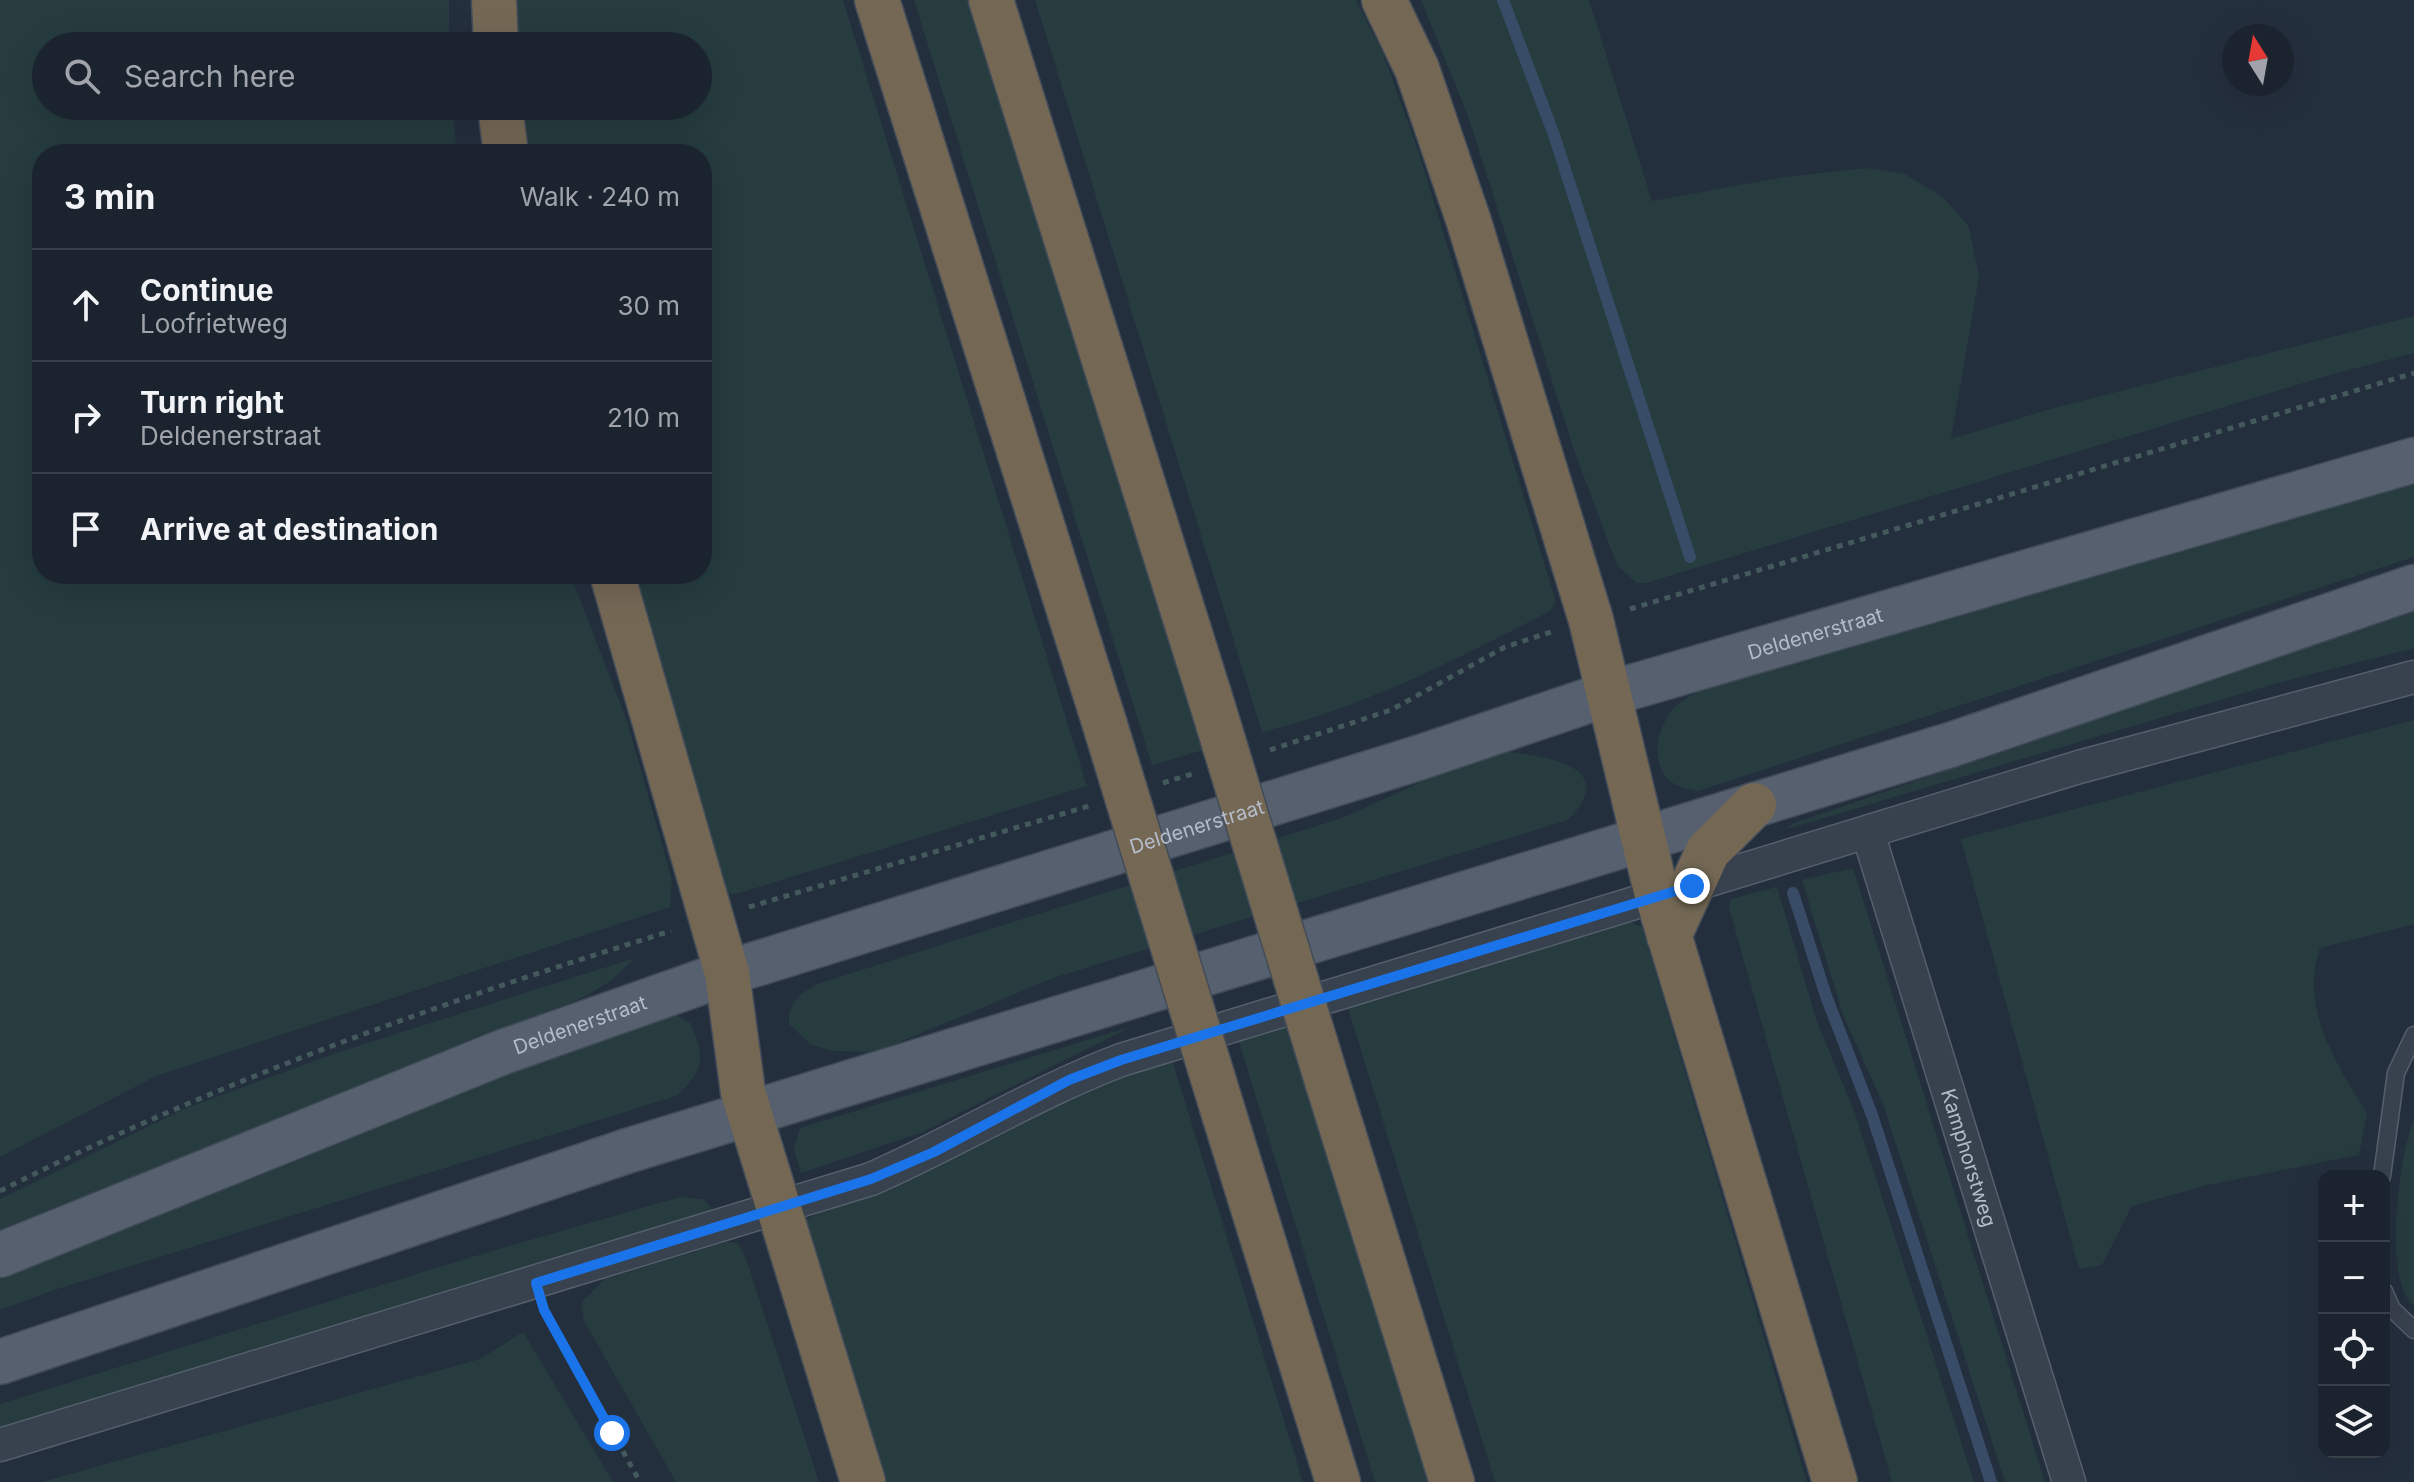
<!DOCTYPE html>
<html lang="en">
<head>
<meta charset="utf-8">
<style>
  :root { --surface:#1b232e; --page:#242b36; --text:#f1f3f6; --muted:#a0a4aa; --line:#39404a }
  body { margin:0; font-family:Inter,sans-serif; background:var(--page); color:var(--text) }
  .controls { position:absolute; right:24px; bottom:24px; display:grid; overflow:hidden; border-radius:16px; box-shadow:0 8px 32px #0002 }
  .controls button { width:72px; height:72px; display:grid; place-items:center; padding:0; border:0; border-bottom:2px solid var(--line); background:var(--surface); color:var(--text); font:40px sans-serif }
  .compass { position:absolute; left:2222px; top:24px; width:72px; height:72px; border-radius:50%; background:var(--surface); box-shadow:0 8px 32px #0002; rotate:349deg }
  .stop { position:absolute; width:24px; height:24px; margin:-18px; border:6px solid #1a73e8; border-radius:50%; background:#fff }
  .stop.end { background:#1a73e8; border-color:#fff; box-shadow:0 2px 8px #0008 }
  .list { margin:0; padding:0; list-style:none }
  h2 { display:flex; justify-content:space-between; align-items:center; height:104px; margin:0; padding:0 32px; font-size:34px }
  h2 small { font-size:26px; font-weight:400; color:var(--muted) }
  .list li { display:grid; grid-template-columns:52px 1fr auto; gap:24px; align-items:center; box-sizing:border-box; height:112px; padding:0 32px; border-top:2px solid var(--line) }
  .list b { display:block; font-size:30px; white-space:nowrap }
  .list p { margin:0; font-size:26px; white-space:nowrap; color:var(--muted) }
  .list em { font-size:26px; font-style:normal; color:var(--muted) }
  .icon { flex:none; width:44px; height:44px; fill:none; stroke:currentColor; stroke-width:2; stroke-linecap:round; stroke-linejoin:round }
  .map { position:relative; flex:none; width:2414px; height:1482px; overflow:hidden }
  .search { position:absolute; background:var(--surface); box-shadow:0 8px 32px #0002; left:32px; top:32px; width:680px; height:88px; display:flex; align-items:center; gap:20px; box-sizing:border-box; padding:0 28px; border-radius:44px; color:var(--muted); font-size:30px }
  .panel { position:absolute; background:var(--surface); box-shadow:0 8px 32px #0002; left:32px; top:144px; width:680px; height:440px; border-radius:32px }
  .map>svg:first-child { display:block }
  .green { fill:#263c3f }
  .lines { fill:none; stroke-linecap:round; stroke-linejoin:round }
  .stream { stroke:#394c67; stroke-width:12 }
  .lane-casing { stroke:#565f6c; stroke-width:19 }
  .street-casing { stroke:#565f6c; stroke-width:35 }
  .primary-casing { stroke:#414a57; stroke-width:47 }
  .highway-casing { stroke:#434c59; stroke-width:47 }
  .path { stroke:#44595c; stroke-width:5; stroke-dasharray:6 6; stroke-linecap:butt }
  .lane { stroke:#38414e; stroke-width:16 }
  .street { stroke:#38414e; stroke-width:32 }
  .primary { stroke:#56606e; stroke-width:44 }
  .highway { stroke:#746855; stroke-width:44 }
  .highway-bridge-casing { stroke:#434c59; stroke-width:47; stroke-linecap:butt }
  .highway-bridge { stroke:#746855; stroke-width:44 }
  .route { stroke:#1a73e8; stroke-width:10 }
  .labels { text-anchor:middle; stroke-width:8; stroke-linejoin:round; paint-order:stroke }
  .street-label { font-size:20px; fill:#b4bcc9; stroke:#1d2633 }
</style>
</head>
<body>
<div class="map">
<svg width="2414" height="1482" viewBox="0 0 2414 1482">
  <rect width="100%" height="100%" fill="#242f3e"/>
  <g class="green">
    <polygon points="0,0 449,0 449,46 46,46 46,106 452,106 457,154 42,154 42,574 570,574 627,721 672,880 670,907 156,1076 0,1157"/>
    <polygon points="511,0 843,0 1087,786 736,894 720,893 629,574 702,574 702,154 525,154 520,106 698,106 698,46 515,46"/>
    <polygon points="914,0 975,0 1210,748 1152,765"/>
    <path d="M1035 0H1356L1384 56 1419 153 1556 602 1550 611C1457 659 1365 707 1262 732Z"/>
    <polygon points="1421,0 1589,0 1652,201 1784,177 1867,168 1905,174 1944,198 1969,227 1979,277 1951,439 2054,408 2414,316 2414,353 2326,376 1646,583 1637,583 1617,565 1574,450 1468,116"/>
    <path d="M2414 478V557L1698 791C1690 789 1679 788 1673 783 1648 765 1657 728 1673 709 1681 700 1695 694 1705 687Z"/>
    <polygon points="2414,608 2414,648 2281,682 1787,829 1792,824"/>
    <path d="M2414 720V924L2320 948C2299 1008 2336 1063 2367 1113L2359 1155 2208 1185 2132 1206 2102 1265 2079 1269 1961 839Z"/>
    <path d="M1499 751C1539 755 1624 764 1568 820L1053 978 876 1052 832 1051 811 1045 789 1024C788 1002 799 995 817 984L1342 818 1472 759Z"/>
    <polygon points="1853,868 2045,1482 2005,1482 1883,1104 1843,1015 1802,880"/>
    <polygon points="1777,887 1817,1022 1855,1113 1974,1482 1892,1482 1729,908 1730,899"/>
    <polygon points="1625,920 1642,927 1807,1482 1495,1482 1347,1005"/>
    <polygon points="635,958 612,980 582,998 0,1233 0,1199 184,1109 333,1054"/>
    <path d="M668 1010 690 1023C706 1058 704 1071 676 1096L54 1290 0 1310V1277L177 1195Z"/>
    <polygon points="1292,1022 1430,1482 1375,1482 1238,1039"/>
    <polygon points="1133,1026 920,1133 801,1173 794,1149 800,1128"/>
    <polygon points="1172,1060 1303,1482 873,1482 794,1225 1082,1091"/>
    <path d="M2414 1120V1305C2382 1282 2399 1153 2414 1120Z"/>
    <polygon points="680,1197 703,1199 715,1212 0,1436 0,1404 465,1259"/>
    <polygon points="726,1242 738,1243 747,1261 819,1482 676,1482 584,1321 581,1303 605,1279"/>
    <polygon points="523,1332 613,1482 42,1482 480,1359"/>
  </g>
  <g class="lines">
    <g class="stream">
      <polyline points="1503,0 1554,135 1690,557"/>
      <polyline points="1793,893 1826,996 1872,1115 1991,1482"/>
    </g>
    <defs>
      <g id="lane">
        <polyline points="2382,1176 2396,1073 2414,1035"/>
        <polyline points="2384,1291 2392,1309 2414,1330"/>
      </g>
      <g id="street">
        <path id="s1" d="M1868 833 2069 1482"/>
        <path d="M0 1445 871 1179C956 1142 1034 1093 1121 1060L2079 767 2414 677"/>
      </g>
      <g id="primary">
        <path id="s2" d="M0 1255 503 1052 727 973 1421 757 1611 693 2414 460"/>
        <polyline points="0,1362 627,1151 1950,745 2414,587"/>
      </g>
      <g id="highway">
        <polyline points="494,0 496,46"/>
        <polyline points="877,0 1105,725"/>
        <polyline points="991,0 1209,694"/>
        <polyline points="1384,0 1417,69 1469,222 1591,620 1657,895 1835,1482"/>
        <polyline points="500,106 506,154"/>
        <polyline points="612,574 727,973 743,1092 863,1482"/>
        <polyline points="1669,936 1708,851 1754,805"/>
        <polyline points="1327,1081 1452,1482"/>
        <polyline points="1223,1111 1338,1482"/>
      </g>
    </defs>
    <use href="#lane" class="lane-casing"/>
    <use href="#street" class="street-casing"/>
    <use href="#primary" class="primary-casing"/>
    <use href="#highway" class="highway-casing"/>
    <g class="path">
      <polyline points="1630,609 2414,373"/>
      <polyline points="1270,750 1391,710 1505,647 1551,632"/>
      <polyline points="1163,783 1192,774"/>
      <polyline points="749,907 1089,806"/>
      <path d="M0 1191C215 1082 441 1002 671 931"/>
      <polyline points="547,1315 640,1482"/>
    </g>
    <use href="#lane" class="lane"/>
    <use href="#street" class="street"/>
    <use href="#primary" class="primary"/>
    <use href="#highway" class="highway"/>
    <defs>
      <g id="highway-bridge">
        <polyline points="1209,694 1327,1081"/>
        <polyline points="1105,725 1223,1111"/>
      </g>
    </defs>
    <use href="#highway-bridge" class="highway-bridge-casing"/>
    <use href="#highway-bridge" class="highway-bridge"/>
  </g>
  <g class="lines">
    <polyline class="route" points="612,1433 544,1310 536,1283 871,1179 934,1152 1069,1080 1121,1060 1692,886"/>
  </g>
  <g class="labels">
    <g class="street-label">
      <text dy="7" stroke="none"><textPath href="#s2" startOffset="1920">Deldenerstraat</textPath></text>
      <text dy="7" stroke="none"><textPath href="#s2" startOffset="1272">Deldenerstraat</textPath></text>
      <text dy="7" stroke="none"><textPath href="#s2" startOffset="624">Deldenerstraat</textPath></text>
      <text dy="7" stroke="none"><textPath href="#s1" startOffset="340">Kamphorstweg</textPath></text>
    </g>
  </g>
</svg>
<div class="controls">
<button>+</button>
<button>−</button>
<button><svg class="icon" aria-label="locate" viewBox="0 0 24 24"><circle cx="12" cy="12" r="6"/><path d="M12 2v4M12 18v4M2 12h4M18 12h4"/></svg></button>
<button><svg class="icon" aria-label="layers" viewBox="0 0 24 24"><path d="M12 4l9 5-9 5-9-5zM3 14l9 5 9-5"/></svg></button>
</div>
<svg class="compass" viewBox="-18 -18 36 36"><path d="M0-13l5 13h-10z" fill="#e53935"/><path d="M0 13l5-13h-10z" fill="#a0a4aa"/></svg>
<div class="stop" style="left:612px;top:1433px"></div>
<div class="stop end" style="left:1692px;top:886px"></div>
<div class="search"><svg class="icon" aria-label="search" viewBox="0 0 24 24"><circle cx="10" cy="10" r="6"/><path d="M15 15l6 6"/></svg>Search here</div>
<section class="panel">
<h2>3 min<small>Walk · 240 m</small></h2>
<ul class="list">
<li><svg class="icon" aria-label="ahead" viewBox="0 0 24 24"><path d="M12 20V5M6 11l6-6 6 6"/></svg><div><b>Continue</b><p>Loofrietweg</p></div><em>30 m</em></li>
<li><svg class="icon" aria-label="right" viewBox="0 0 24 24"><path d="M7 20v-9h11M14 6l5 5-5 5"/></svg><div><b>Turn right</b><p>Deldenerstraat</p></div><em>210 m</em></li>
<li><svg class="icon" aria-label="arrive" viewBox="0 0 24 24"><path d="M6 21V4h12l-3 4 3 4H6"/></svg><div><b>Arrive at destination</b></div></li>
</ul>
</section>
</div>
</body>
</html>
